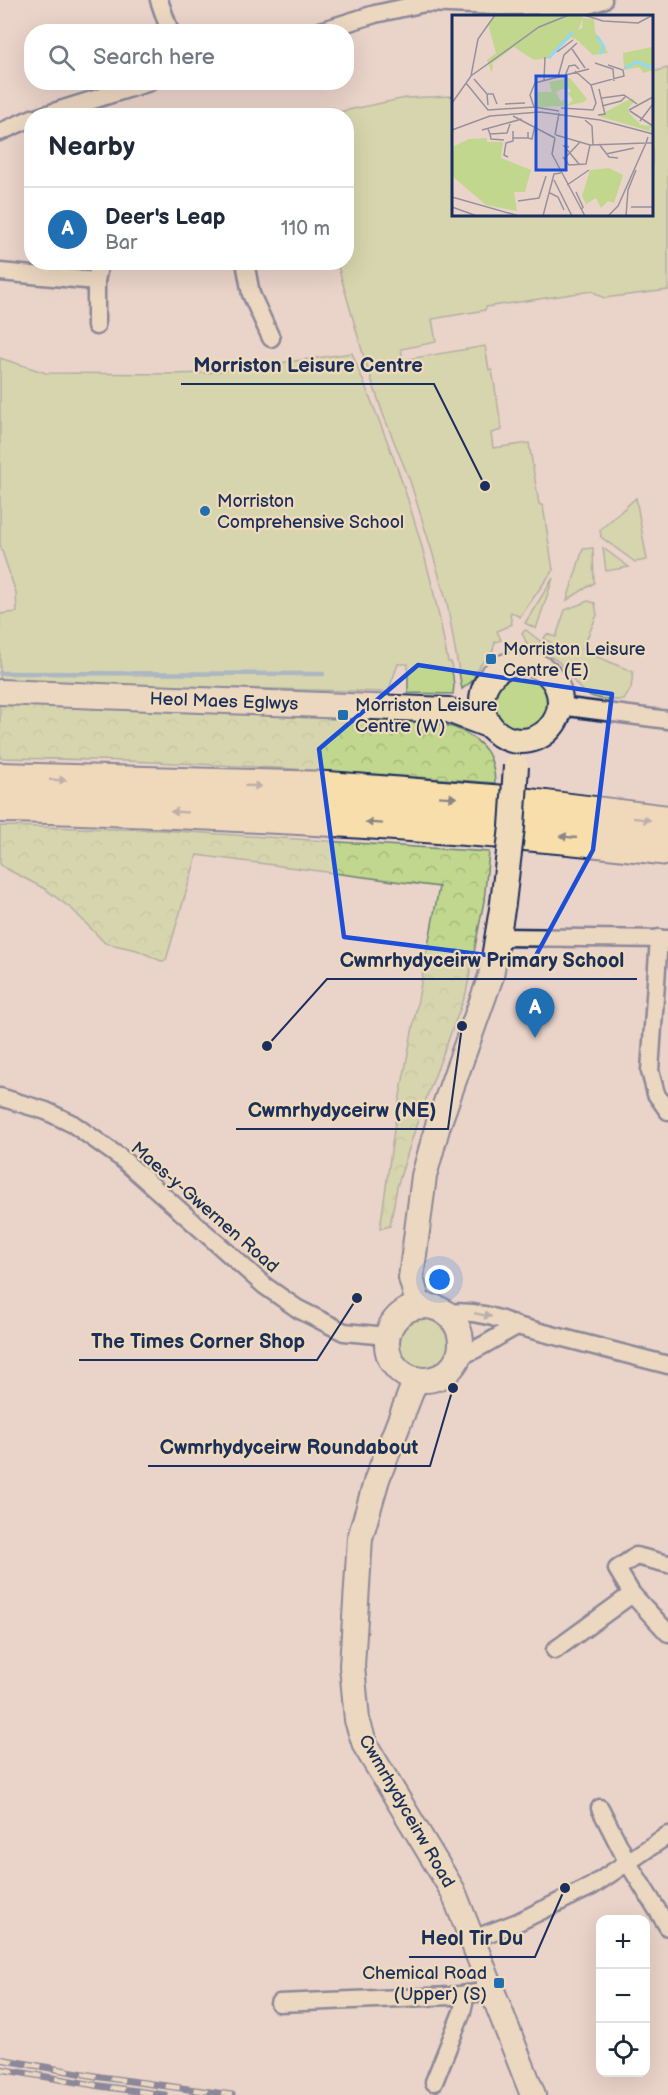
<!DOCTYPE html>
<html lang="en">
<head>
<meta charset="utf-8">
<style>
  :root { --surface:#fff; --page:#f2f2f3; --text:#1f2937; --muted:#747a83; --line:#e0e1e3; --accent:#1f6fb2 }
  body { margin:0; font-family:"Balsamiq Sans",sans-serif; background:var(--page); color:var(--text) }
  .controls { position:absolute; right:18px; bottom:18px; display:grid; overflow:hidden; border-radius:12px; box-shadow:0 6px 24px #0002 }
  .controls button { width:54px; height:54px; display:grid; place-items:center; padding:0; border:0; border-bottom:2px solid var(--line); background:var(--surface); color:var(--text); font:30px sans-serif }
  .you { position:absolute; left:440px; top:1280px; width:21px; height:21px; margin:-15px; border:4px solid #fff; border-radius:50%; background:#1a73e8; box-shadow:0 0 0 9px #1a73e833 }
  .badge { display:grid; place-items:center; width:39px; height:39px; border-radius:50%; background:var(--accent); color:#fff; font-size:20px; font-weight:700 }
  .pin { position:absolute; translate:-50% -50px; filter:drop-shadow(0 2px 3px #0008) }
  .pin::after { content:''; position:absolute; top:32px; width:21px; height:18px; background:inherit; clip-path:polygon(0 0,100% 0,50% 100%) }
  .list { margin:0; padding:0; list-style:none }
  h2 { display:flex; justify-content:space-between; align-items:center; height:78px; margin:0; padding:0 24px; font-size:26px }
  h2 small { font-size:20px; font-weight:400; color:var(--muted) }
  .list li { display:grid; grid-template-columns:39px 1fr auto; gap:18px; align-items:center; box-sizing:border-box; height:84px; padding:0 24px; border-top:2px solid var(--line) }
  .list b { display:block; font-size:22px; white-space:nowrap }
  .list p { margin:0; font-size:20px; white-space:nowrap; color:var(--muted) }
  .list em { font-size:20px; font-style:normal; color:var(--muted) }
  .icon { flex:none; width:33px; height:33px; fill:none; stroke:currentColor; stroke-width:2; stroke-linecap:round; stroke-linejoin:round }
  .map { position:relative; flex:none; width:668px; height:2095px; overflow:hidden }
  .search { position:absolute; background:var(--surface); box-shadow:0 6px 24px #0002; left:24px; top:24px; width:330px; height:66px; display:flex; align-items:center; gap:15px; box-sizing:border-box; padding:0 21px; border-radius:24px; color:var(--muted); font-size:22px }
  .panel { position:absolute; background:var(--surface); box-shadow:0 6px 24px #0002; left:24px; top:108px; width:330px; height:162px; border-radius:24px }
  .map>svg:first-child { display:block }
  .green { fill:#c0d78d; stroke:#6e8376; stroke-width:1.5 }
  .forest { fill:url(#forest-crowns); stroke:#6e8376; stroke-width:1.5 }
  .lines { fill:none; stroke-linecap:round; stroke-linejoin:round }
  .stream { stroke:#6294b8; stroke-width:4.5 }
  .street-casing { stroke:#1b2f5e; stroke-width:21 }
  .secondary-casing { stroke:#1b2f5e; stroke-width:28 }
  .highway-casing { stroke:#1b2f5e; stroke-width:36 }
  .street { stroke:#efdbb9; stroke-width:16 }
  .secondary { stroke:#efdbb9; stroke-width:24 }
  .highway { stroke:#f8deab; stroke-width:32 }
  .rail-casing { stroke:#1b2f5e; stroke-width:7 }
  .rail { stroke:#efdbb9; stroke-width:4.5; stroke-dasharray:14; stroke-linecap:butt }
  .secondary-bridge-casing { stroke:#1b2f5e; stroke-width:28; stroke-linecap:butt }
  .secondary-bridge { stroke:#efdbb9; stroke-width:24 }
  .oneway { fill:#8a8684 }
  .oneway2 { fill:#85858c }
  .marked { fill:none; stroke:#1d4ed8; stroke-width:4.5; stroke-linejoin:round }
  .poi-dot { fill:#1f6fb2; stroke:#efdbb9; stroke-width:2 }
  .labels { text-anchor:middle; stroke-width:4.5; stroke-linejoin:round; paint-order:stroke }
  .poi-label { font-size:18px; fill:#1b2f5e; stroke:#efdbb9; text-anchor:start }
  .street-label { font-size:18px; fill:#1b2f5e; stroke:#efdbb9 }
  .inset-river { fill:none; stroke:#92d7f4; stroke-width:3 }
  .inset-road { fill:none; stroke:#97919e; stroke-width:1.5 }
  .view { fill:#1d4ed8; fill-opacity:0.15; stroke:#1d4ed8; stroke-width:3 }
  .inset-edge { fill:none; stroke:#1b2f5e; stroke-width:3 }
  .leader { fill:none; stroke:#1b2f5e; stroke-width:2 }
  .callout-dot { fill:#1b2f5e; stroke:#efdbb9; stroke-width:2 }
  .callout-label { font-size:20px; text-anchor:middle; font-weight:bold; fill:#1b2f5e; stroke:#efdbb9; stroke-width:4.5; stroke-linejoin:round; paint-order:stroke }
</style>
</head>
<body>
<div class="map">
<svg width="668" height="2095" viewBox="0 0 668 2095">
  <defs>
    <pattern id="forest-crowns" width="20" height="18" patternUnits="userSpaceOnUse" patternTransform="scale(1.5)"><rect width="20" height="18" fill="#c0d78d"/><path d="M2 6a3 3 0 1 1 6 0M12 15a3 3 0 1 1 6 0" fill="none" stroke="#a4b97c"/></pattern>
  </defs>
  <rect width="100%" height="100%" fill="#ead3c9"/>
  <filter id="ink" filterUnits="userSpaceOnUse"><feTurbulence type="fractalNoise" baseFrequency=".0167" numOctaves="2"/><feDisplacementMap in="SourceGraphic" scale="12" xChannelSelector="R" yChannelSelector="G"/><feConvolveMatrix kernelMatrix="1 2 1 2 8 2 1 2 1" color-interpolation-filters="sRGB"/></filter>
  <g filter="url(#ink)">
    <g class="green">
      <polygon points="668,68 668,290 604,298 592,291 486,307 485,310 432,319 436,342 401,349 403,360 485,346 489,370 492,370 502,430 491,433 493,448 529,443 539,504 543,506 553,570 520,617 511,612 510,615 512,624 497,631 501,640 495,642 492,653 481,664 472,681 462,689 447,603 431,548 410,481 383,414 363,354 337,263 346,262 346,116 324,115 406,98 453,96 454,214 652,214 652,72"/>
      <path d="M352 353C368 394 386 435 400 476 421 537 437 599 448 662H451L454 685 453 694 408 693V664H398L388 692 0 682V614L17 612 16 593 0 545V358L46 373 173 374 207 373Z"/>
      <polygon points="636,498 647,560 635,562 601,537 600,530"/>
      <polygon points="593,548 594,583 567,600 583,549"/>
      <polygon points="603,548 629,567 606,571"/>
      <polygon points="553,578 536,629 525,623"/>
      <path d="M588 601 595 603 597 615 582 650 633 672 631 688 624 700C607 700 587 700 576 684 565 670 564 663 546 654L551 643 544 638 547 634 556 637 565 610Z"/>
      <polygon points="526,630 545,645 542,652 528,646 522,633"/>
      <circle cx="521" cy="703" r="28"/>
      <path d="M418 1317C449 1318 465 1360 431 1368 399 1374 381 1324 418 1317Z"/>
    </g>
    <g class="forest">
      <path d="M0 704C123 708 247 709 369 719 393 721 440 720 460 730 485 743 494 755 495 783 330 770 165 760 0 758Z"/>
      <polygon points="0,826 160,830 489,852 484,901 466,993 417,1123 397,1187 390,1226 380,1229 395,1123 439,887 197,855 166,960 161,961 137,950 105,943 73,910 45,889 5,868 0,864"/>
    </g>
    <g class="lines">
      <polyline class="stream" points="0,673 323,674"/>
      <defs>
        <g id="street">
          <polyline points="159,0 170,32"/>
          <polyline points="317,32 375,14 425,3 498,6 589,5 603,0"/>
          <polyline points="41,116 150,82"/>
          <polyline points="0,132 32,118"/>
          <polyline points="245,262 251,294 271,338"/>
          <polyline points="0,272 96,281"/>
          <polyline points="96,326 96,281 100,262"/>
          <polyline points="560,706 668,720"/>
          <polyline points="498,937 668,939"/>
          <polyline points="659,938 650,1071 656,1094 668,1111"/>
          <polyline points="0,1097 46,1111 73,1124 121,1158 265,1286 298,1309 344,1332 388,1336"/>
          <path d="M447 1313C471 1310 495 1316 517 1326L668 1365"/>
          <path d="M460 1356C481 1349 497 1336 517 1326"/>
          <polyline points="668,1564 636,1556 617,1569 632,1594 668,1633"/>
          <polyline points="555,1650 632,1594"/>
          <polyline points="600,1808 628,1863 668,1927"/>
          <polyline points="473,1939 518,1922 592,1886 668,1835"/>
          <polyline points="279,2003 451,1996 493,1991"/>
          <polyline points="434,2082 462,2012 466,1994"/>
        </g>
        <g id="secondary">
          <circle cx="521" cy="702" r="39"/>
          <polyline points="0,692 448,710 490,726"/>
          <polyline points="419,1306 411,1278 424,1176 438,1125 491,976 503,903"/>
          <circle cx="424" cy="1343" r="37"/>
          <polyline points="416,1379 377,1479 360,1538 352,1666 357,1720 365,1745 453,1891 533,2095"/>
        </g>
        <g id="highway">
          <polyline points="0,779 328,788 505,802 668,822"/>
          <path d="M0 806C87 807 173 812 259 816 396 823 532 832 668 849"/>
        </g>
      </defs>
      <use href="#street" class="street-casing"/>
      <use href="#secondary" class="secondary-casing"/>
      <use href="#highway" class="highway-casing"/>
      <use href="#street" class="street"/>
      <use href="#secondary" class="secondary"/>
      <use href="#highway" class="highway"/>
      <defs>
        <g id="rail">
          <polyline points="0,2059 101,2077 232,2095"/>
          <polyline points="0,2069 100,2086 165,2095"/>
        </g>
      </defs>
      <use href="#rail" class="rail-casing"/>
      <use href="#rail" class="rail"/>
      <defs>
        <polyline id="secondary-bridge" points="503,903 512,827 516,766"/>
      </defs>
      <use href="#secondary-bridge" class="secondary-bridge-casing"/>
      <use href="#secondary-bridge" class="secondary-bridge"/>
    </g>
    <defs><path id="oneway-solid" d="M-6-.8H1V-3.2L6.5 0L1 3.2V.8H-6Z" transform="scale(1.5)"/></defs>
    <g class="oneway">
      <use href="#oneway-solid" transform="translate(58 780) rotate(2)"/>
      <use href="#oneway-solid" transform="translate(253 786) rotate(2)"/>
      <use href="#oneway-solid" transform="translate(448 797) rotate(4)"/>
      <use href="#oneway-solid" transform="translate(179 812) rotate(-177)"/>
      <use href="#oneway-solid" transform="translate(642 819) rotate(7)"/>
      <use href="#oneway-solid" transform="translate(374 823) rotate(-176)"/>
      <use href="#oneway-solid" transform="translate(568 837) rotate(-174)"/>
    </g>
    <use class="oneway2" href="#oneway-solid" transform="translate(483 1315) rotate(12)"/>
  </g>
  <path d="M0 0H668V2095H0ZM418 665 612 694 593 850 533 961 344 937 319 749Z" fill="#ead3c9" fill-opacity=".55" fill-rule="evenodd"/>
  <path class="marked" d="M418 665 612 694 593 850 533 961 344 937 319 749Z"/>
  <g class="poi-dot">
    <circle cx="205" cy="511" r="6"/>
    <rect x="485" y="653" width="12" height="12" rx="3"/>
    <rect x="337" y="709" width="12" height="12" rx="3"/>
    <rect x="493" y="1977" width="12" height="12" rx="3"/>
  </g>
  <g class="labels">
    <g class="poi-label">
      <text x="217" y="507">Morriston<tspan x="217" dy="21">Comprehensive School</tspan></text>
      <text x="503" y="655">Morriston Leisure<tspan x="503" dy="21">Centre (E)</tspan></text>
      <text x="355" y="711">Morriston Leisure<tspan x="355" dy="21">Centre (W)</tspan></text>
      <text x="487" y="1979" text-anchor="end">Chemical Road<tspan x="487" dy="21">(Upper) (S)</tspan></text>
    </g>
    <g class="street-label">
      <text transform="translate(224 701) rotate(2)" y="6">Heol Maes Eglwys</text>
      <text transform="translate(205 1207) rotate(41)" y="6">Maes-y-Gwernen Road</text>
      <text transform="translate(407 1811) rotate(60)" y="6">Cwmrhydyceirw Road</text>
    </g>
  </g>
  <g transform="translate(452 15)">
    <rect width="201" height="201" fill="#ead3c9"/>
    <path d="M43 0H130L131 3 122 25 120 22 104 34 98 43 82 45 62 32 38 50 41 49 40 58 35 45 44 38 36 9ZM118 63 135 84 132 87 114 91 121 85 114 76 118 78V74H110L104 77 109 87 112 84V91L84 92 82 77H100L97 67ZM180 83 183 86 176 93 178 99 189 110 201 111 197 114 201 117 146 101ZM35 123V127H51L49 143 79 155 73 177H62L65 196 34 190 0 161V132L17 124ZM157 153 171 160 162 188 156 186 149 193 144 183 134 189 130 181 138 155Z" fill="#c0d78d"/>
    <path d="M131 3 142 4 143 17 156 38 141 40 123 23 122 17 130 13ZM200 32 201 55 192 58 187 52 172 55 171 38Z" fill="#c0d78d"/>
    <path class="inset-river" d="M145 21 152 32 148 39M97 43 121 17M173 53 185 47 201 53"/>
    <path class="inset-road" d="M132 0 151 6 186 8 201 0M120 34 133 53M105 37 121 25M143 48 161 54 162 66M123 56 139 70 172 61 171 55 156 50M19 61 26 24 43 0M113 61 117 51 123 50 127 54M106 62 112 40 125 28M22 64 35 79M92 65 93 42M14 68 36 95 82 92 107 96M150 83 172 80 185 89M0 88 19 61 87 12 117 0M53 89 73 88M36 90 35 79H41L45 89M150 91 169 86 174 81M82 92 78 80 83 68 137 54M109 93 141 95 144 88 139 70M177 95 201 82M178 96 201 111M146 100 153 99 147 74M61 101 103 123M133 105 140 111 141 130M188 106 201 89M36 114 38 119 55 118 58 109M0 115 38 101 88 97 148 105 201 119M30 115 70 104M38 119 39 124 52 125M103 120 107 98M104 120 138 130 194 128 196 122M61 123H76V117M76 123 80 124 83 110M103 123 100 139 133 201M147 129 157 142 166 143M117 132 112 131 127 149M154 139 182 133M56 142 52 140 54 128 61 126V116M111 142 117 150 134 149 138 130M112 144 128 127M102 165 120 201M115 170 137 155M124 177 131 192 129 195M98 178 106 182 112 195M0 182 67 201M66 186 87 183 94 161M0 192 25 201M179 192H201M91 201 102 159 109 158M156 201 166 191 194 128H201M174 201 176 175 184 155"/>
    <path class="view" d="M84 61H114V155H84Z"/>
    <rect width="201" height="201" class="inset-edge"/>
  </g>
  <path class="leader" d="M485 486L434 384H181M267 1046L327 979H637M462 1026L448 1129H236M357 1298L317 1360H79M453 1388L430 1466H148M565 1888L535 1957H409"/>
  <g class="callout-dot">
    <circle cx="485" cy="486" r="6"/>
    <circle cx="267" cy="1046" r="6"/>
    <circle cx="462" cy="1026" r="6"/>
    <circle cx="357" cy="1298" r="6"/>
    <circle cx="453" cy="1388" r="6"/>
    <circle cx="565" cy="1888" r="6"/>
  </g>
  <g class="callout-label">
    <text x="308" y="372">Morriston Leisure Centre</text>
    <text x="482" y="967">Cwmrhydyceirw Primary School</text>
    <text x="342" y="1117">Cwmrhydyceirw (NE)</text>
    <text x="198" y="1348">The Times Corner Shop</text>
    <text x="289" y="1454">Cwmrhydyceirw Roundabout</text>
    <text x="472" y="1945">Heol Tir Du</text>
  </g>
</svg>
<div class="controls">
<button>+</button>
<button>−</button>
<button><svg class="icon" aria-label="locate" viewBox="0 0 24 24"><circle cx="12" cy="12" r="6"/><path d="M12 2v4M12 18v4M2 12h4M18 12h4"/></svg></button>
</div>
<div class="you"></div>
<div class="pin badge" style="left:535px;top:1038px">A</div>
<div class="search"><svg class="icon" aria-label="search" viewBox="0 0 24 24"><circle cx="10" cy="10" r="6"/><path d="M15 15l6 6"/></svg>Search here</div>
<section class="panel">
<h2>Nearby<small></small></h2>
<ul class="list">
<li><span class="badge">A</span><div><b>Deer's Leap</b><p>Bar</p></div><em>110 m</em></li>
</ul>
</section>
</div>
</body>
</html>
